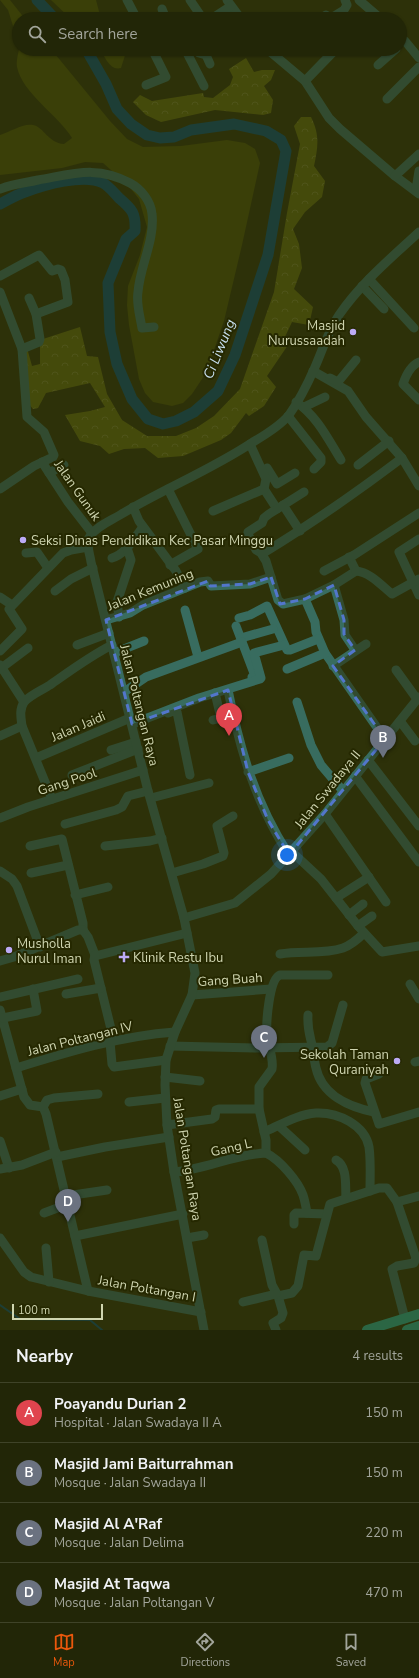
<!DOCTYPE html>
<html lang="en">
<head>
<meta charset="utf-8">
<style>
  :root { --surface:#222607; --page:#2e3215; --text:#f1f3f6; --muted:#a2a59b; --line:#3f4328; --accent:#ea580c }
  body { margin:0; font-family:"Nunito Sans",sans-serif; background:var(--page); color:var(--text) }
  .scale { position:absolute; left:12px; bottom:10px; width:91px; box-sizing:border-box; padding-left:4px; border:2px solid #cfd5b0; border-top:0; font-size:11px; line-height:14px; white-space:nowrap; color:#cfd5b0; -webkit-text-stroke:3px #252800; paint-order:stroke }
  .you { position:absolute; left:287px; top:855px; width:14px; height:14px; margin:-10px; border:3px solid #fff; border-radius:50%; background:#1a73e8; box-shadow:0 0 0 6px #1a73e833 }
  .badge { display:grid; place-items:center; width:26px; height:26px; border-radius:50%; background:var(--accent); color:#fff; font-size:13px; font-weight:700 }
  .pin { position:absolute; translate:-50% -33px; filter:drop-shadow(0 1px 2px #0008) }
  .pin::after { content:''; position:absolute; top:21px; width:14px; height:12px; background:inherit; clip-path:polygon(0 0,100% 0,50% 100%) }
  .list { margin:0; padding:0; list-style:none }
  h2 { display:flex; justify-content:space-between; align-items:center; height:52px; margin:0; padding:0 16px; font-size:17px }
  h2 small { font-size:13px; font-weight:400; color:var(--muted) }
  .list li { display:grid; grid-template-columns:26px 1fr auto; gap:12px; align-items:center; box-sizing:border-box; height:60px; padding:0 16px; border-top:1px solid var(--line) }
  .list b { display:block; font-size:15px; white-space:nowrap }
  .list p { margin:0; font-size:13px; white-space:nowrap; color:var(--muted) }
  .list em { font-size:13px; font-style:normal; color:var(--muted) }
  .icon { flex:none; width:22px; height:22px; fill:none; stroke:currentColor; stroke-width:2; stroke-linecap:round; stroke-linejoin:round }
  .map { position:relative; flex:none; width:419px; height:1330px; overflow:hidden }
  .search { position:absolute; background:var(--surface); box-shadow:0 1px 3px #0004; left:12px; right:12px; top:12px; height:44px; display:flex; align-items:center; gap:10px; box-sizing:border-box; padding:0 14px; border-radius:22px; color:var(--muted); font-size:15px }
  .sheet { height:292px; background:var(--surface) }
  nav { display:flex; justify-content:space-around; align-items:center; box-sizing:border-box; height:56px; border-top:1px solid var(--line); background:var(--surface); font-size:11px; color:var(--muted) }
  nav a { display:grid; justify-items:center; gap:2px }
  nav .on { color:var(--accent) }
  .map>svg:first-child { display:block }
  .grass { fill:#495008 }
  .forest { fill:url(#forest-crowns) }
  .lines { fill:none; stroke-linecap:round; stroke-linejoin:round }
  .stream { stroke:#0a4e6d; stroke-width:2 }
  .river { stroke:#0a4e6d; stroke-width:11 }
  .minor { stroke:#386c5f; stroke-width:9 }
  .major { stroke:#29a78d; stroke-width:10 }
  .marked { fill:none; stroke:#5276cc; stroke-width:3; stroke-dasharray:8 5; stroke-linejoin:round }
  .poi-dot { fill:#bcaaf6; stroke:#252800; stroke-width:1.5 }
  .labels { text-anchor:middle; stroke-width:4; stroke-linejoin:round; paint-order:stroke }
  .poi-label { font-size:13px; fill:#cfd5b0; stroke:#252800; text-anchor:start }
  .street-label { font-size:13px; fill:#cfd5b0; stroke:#252800 }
  .water-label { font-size:14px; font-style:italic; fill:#c7dfee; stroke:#252800 }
</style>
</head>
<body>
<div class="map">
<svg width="419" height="1330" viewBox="0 0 419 1330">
  <defs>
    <pattern id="forest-crowns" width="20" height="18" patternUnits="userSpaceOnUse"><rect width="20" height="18" fill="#61690f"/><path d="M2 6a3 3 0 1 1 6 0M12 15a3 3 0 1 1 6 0" fill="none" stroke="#777e2f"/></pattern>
  </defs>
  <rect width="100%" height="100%" fill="#2e3209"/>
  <g class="grass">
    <polygon points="0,0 10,0 25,19 19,19 19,45 8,10"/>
    <polygon points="51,0 96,0 101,19 71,19"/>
    <path d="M19 49H51L110 121 127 139 143 147 181 146 227 140 245 143 255 149 260 163 242 245 224 321 206 373 192 394 183 403 172 406 153 402 145 393 139 379 129 325 127 305 128 286 140 255 147 227 139 199 128 185 103 163 85 162 62 168 0 175V135C10 132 23 123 33 125 44 127 48 143 64 144L72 138C59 116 22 93 17 67 16 61 18 55 19 49Z"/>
    <path d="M100 49H127L121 68C110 71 105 57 100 49Z"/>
  </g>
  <g class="forest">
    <polygon points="246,58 254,72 262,70 275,70 271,80 264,86 273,100 271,113 263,115 215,110 161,122 146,115 133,102 140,95 152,101 203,93 204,97 213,98 230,85 233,77 229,69"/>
    <path d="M301 117H311C320 135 318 147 314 166L325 181 322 197 305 212 293 229 299 244 302 268 294 289 313 307 309 325 292 322 282 343 288 345 267 376 276 387 264 406 249 416 246 413 231 433 221 440 183 456 158 458 145 448 124 449 109 454 100 446 80 441 65 415 90 411 105 407 90 383 46 393 38 408 33 409 28 403 23 350 27 348 32 366 40 364V340L80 327 87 356 98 357 107 394 122 420 147 436H176L196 428 214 416 240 389 274 292 287 213 300 144 294 126Z"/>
  </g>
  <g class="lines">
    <polyline class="stream" points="0,1305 20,1319 90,1320 102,1330"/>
    <g class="river">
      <polyline points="37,0 55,19"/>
      <path d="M0 204C8 200 16 195 25 192 44 185 84 173 103 183 109 186 114 193 119 198 132 209 136 213 135 231L126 239 108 283 110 332 117 364 132 399 148 419 163 424 176 421 194 412 218 391 235 355 268 255 286 151 281 140 266 131 234 124 191 130 174 137 160 138 147 135 131 124 117 109 106 84 86 49"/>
    </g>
    <g class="minor">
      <polyline points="127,0 137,19"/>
      <polyline points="190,0 203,19"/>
      <polyline points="227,0 241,19"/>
      <polyline points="359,0 381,19"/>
      <polyline points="162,9 166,19"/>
      <polyline points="211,19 231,6"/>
      <polyline points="320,19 326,15 331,18 344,10 347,5 345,0"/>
      <polyline points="405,41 419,58"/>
      <polyline points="185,49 204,86"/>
      <polyline points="196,49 199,53 206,55 210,64"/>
      <polyline points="267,49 305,81 329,118 340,129 395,176 419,194"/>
      <polyline points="378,65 396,49"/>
      <polyline points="305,81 336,49"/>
      <polyline points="146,85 166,77 152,49"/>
      <polyline points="387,99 419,67"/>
      <polyline points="395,176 419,154"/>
      <path d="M0 189C12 184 25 183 38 180 73 174 97 165 130 183 141 189 151 201 152 214 155 240 140 266 138 292 136 303 140 316 142 328L154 327"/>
      <polyline points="416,190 419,171"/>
      <polyline points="0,276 37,256 39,255 52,271 58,269 61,270 65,280 68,302 36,314"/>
      <polyline points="369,279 414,328"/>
      <polyline points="362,286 384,309"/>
      <polyline points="0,292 22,349 27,417 44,432 54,455 53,457 34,466 0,489"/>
      <polyline points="22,349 39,342 40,339 36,314 29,298"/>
      <path d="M419 362C410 366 406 375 403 384L419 400"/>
      <polyline points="313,371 348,391 366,417 402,458 419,486"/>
      <polyline points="330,378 338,382 356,360"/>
      <path d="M296 402C317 416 328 439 341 460"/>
      <polyline points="304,407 325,397"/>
      <polyline points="288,416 321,458 321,462 314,469"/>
      <polyline points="42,462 68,502 92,533"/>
      <polyline points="358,465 389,441"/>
      <polyline points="267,468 277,484 295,473"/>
      <polyline points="49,473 64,465"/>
      <polyline points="168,489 198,549 170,565"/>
      <polyline points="264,489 277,509"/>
      <polyline points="304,492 269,514 264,518 262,523 248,532 248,534 256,550 261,553 266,561 278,600 283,604 305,599"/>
      <polyline points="283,505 300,531"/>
      <polyline points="133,507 139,521 176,571 185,588"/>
      <polyline points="213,511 264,489 266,479 250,444"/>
      <polyline points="419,539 399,552 419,595"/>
      <polyline points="26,553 37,552 48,568"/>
      <path d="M262 554C311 524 357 492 402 458"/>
      <polyline points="349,557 356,571 334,585 305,599 315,622 316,632 325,653 385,739"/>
      <path d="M112 558C126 554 134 538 143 527"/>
      <polyline points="324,571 354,555 419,513"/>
      <path d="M356 571C370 572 382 586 392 594L419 579"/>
      <polyline points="334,585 344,620 345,635 355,650"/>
      <polyline points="55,591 71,579 93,568"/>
      <polyline points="0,597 12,605"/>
      <polyline points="185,610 198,657"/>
      <polyline points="119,617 117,602 131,560 127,548"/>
      <polyline points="239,618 250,615 267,606 287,650 290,650 318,639"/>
      <polyline points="106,620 130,613 143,605 200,582 208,581 211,586 250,584 271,577"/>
      <polyline points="236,626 255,676 252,677"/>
      <polyline points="241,638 273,629"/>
      <polyline points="77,645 109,633"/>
      <polyline points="0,651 22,629 9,609 63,553 71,550 88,547"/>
      <polyline points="114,653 144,641"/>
      <polyline points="0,665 24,702"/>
      <polyline points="333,666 366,644"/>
      <polyline points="0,669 28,648"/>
      <polyline points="287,669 325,653"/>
      <polyline points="396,670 417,699"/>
      <path d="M228 690C240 750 255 802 289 855"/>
      <polyline points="124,692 146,677 242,642"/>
      <polyline points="297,702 311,745 321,765 343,791"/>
      <polyline points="168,713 173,711 177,712 190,775"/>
      <polyline points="213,720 221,718 215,693"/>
      <polyline points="400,721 415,741"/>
      <polyline points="132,724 199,698 260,679 261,678 254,653 284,645"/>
      <polyline points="0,736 22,726"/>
      <polyline points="111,750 136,742"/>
      <polyline points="36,758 130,718"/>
      <polyline points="368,760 419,826"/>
      <polyline points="248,772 289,758"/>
      <polyline points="72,775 138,749"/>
      <polyline points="355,776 419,862"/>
      <polyline points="151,798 209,783"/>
      <path d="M52 799 22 726C21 718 19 710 24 702 30 695 42 690 50 685 70 671 90 656 112 645"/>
      <polyline points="325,814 386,902"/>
      <polyline points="0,818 28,807 143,770"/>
      <polyline points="65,824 116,810 122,807 128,796 148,791"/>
      <polyline points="30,846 62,839 83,923 83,930"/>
      <polyline points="105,846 150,841 162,838"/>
      <polyline points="292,852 321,879 358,926 382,952 419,946"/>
      <polyline points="0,871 12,879 17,886 40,947"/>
      <polyline points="31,873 68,865"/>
      <polyline points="172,873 203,864 223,856 224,853 217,826 233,816"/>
      <polyline points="75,895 108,887"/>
      <polyline points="336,898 369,877"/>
      <polyline points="349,915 363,904"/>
      <polyline points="184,918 235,903 271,874 325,814 419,697"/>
      <polyline points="358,926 372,916"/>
      <polyline points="83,930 88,937 95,955"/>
      <path d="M280 954C300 950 323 955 343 948 351 945 358 939 364 933"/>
      <polyline points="95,955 99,955 187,933"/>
      <polyline points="95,955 94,960 114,1041"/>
      <polyline points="0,961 14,957 78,930 83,930"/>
      <polyline points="410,984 419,999"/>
      <polyline points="66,994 101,988"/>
      <polyline points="192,995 271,989"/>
      <polyline points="0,997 78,979"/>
      <polyline points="0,1010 24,1097 30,1105 43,1107 46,1114 88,1291"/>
      <path d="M308 1015C307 1030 310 1035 313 1049 314 1055 314 1061 316 1068 322 1095 349 1107 374 1112"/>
      <polyline points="3,1018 37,1011 33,989"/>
      <polyline points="110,1042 112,1064 114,1067 166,1060"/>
      <polyline points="170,1046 255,1048 327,1047 332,1043 343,1005"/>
      <polyline points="415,1062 419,1061"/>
      <path d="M16 1068C68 1052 120 1036 175 1032"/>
      <polyline points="379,1074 366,1079 365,1083 379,1124 419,1112"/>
      <polyline points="165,1077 200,1081"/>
      <polyline points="0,1096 22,1089"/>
      <polyline points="129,1102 165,1098"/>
      <polyline points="43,1107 47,1100 54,1098 98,1094"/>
      <polyline points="167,1125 212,1119 215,1117 216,1110 219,1109 259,1109"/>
      <polyline points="279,1126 305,1150"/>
      <path d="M264 1132C280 1125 299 1114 316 1113 338 1112 365 1125 369 1147 371 1161 370 1177 370 1191"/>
      <polyline points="0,1141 9,1168"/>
      <path d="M266 1153V1140L259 1109V1087L272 1069C274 1058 268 1046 267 1035 266 1023 269 979 280 975H328"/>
      <polyline points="57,1157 105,1147 169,1137"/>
      <path d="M336 1160C348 1167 345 1185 346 1198"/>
      <polyline points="0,1169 22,1165 56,1152"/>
      <path d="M174 1172C206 1169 235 1154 266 1153 280 1160 298 1181 303 1195 305 1201 306 1207 307 1213"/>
      <polyline points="66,1196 107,1190"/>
      <polyline points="397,1202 419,1196"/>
      <polyline points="44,1213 68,1204"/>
      <polyline points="294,1224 294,1215 296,1213 326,1214"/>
      <polyline points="75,1236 183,1214"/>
      <polyline points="0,1238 24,1272 31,1277 88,1291 201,1312"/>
      <polyline points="187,1238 204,1235"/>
      <polyline points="262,1240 272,1285 278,1296 283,1313 281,1318 273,1323 276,1330"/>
      <polyline points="46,1248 49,1282"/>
      <polyline points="278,1296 292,1293 298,1286 304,1255 316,1256 330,1204 379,1188 387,1188 397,1202 416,1258 414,1263 397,1266 392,1269 405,1319"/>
      <polyline points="243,1302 276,1294"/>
      <path d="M204 1330 174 1172 167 1125 165 1085 166 1060 175 1032 192 995 195 973 184 918 148 791 91 562C90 554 85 543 90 536 97 526 110 521 120 515 163 489 211 470 253 442 265 435 280 426 289 415 299 401 308 383 315 367 323 349 328 331 339 315 361 283 391 258 419 232"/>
    </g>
    <g class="major">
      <polyline points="367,1330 419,1314"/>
      <polyline points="407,1330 419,1326"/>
    </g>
  </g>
  <path d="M0 0H419V1330H0ZM271 577 280 604 305 599 334 585 344 620V634L355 650 333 666 385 739 289 855 268 820 248 772 228 690 132 724 106 620 208 581 210 586 250 584Z" fill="#2e3209" fill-opacity=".55" fill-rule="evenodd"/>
  <path class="marked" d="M271 577 280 604 305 599 334 585 344 620V634L355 650 333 666 385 739 289 855 268 820 248 772 228 690 132 724 106 620 208 581 210 586 250 584Z"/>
  <g class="poi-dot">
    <circle cx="353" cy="332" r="4"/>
    <circle cx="23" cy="540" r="4"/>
    <circle cx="9" cy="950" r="4"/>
    <path d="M122 951h4v4h4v4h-4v4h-4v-4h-4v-4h4z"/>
    <circle cx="397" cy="1061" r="4"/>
  </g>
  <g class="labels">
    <g class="poi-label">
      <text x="345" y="330" text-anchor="end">Masjid<tspan x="345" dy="15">Nurussaadah</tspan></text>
      <text x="31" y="545">Seksi Dinas Pendidikan Kec Pasar Minggu</text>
      <text x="17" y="948">Musholla<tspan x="17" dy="15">Nurul Iman</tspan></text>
      <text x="133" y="962">Klinik Restu Ibu</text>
      <text x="389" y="1059" text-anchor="end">Sekolah Taman<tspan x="389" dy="15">Quraniyah</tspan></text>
    </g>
    <g class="street-label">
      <text transform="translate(78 490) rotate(55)" y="5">Jalan Gunuk</text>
      <text transform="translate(150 589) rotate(-22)" y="5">Jalan Kemuning</text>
      <text transform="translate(140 705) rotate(76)" y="5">Jalan Poltangan Raya</text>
      <text transform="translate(78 726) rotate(-23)" y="5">Jalan Jaidi</text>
      <text transform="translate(67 781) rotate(-18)" y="5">Gang Pool</text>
      <text transform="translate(327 789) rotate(-51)" y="5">Jalan Swadaya II</text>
      <text transform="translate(230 979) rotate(-4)" y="5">Gang Buah</text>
      <text transform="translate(80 1038) rotate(-14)" y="5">Jalan Poltangan IV</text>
      <text transform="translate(231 1147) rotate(-13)" y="5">Gang L</text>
      <text transform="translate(188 1159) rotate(81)" y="5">Jalan Poltangan Raya</text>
      <text transform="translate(147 1288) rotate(10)" y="5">Jalan Poltangan I</text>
    </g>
    <g class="water-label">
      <text transform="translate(219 349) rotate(-68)" y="5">Ci Liwung</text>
    </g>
  </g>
</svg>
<div class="scale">100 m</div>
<div class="you"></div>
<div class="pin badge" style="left:229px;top:736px;background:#e0444e">A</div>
<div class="pin badge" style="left:383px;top:758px;background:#6b7280">B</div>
<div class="pin badge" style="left:264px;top:1058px;background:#6b7280">C</div>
<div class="pin badge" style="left:68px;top:1222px;background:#6b7280">D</div>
<div class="search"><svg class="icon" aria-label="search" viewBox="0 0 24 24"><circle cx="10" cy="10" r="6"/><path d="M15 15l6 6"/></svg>Search here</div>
</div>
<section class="sheet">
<h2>Nearby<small>4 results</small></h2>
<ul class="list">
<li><span class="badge" style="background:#e0444e">A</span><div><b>Poayandu Durian 2</b><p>Hospital · Jalan Swadaya II A</p></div><em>150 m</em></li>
<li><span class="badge" style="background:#6b7280">B</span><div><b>Masjid Jami Baiturrahman</b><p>Mosque · Jalan Swadaya II</p></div><em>150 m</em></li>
<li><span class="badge" style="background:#6b7280">C</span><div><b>Masjid Al A'Raf</b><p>Mosque · Jalan Delima</p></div><em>220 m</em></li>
<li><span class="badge" style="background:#6b7280">D</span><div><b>Masjid At Taqwa</b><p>Mosque · Jalan Poltangan V</p></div><em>470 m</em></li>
</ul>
</section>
<nav>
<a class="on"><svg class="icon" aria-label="map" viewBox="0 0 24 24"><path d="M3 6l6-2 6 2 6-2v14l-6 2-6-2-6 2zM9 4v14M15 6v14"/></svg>Map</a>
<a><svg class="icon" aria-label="directions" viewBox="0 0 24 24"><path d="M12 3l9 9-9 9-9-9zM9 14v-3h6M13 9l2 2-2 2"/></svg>Directions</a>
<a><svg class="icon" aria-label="saved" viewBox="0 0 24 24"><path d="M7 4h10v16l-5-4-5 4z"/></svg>Saved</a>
</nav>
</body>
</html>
